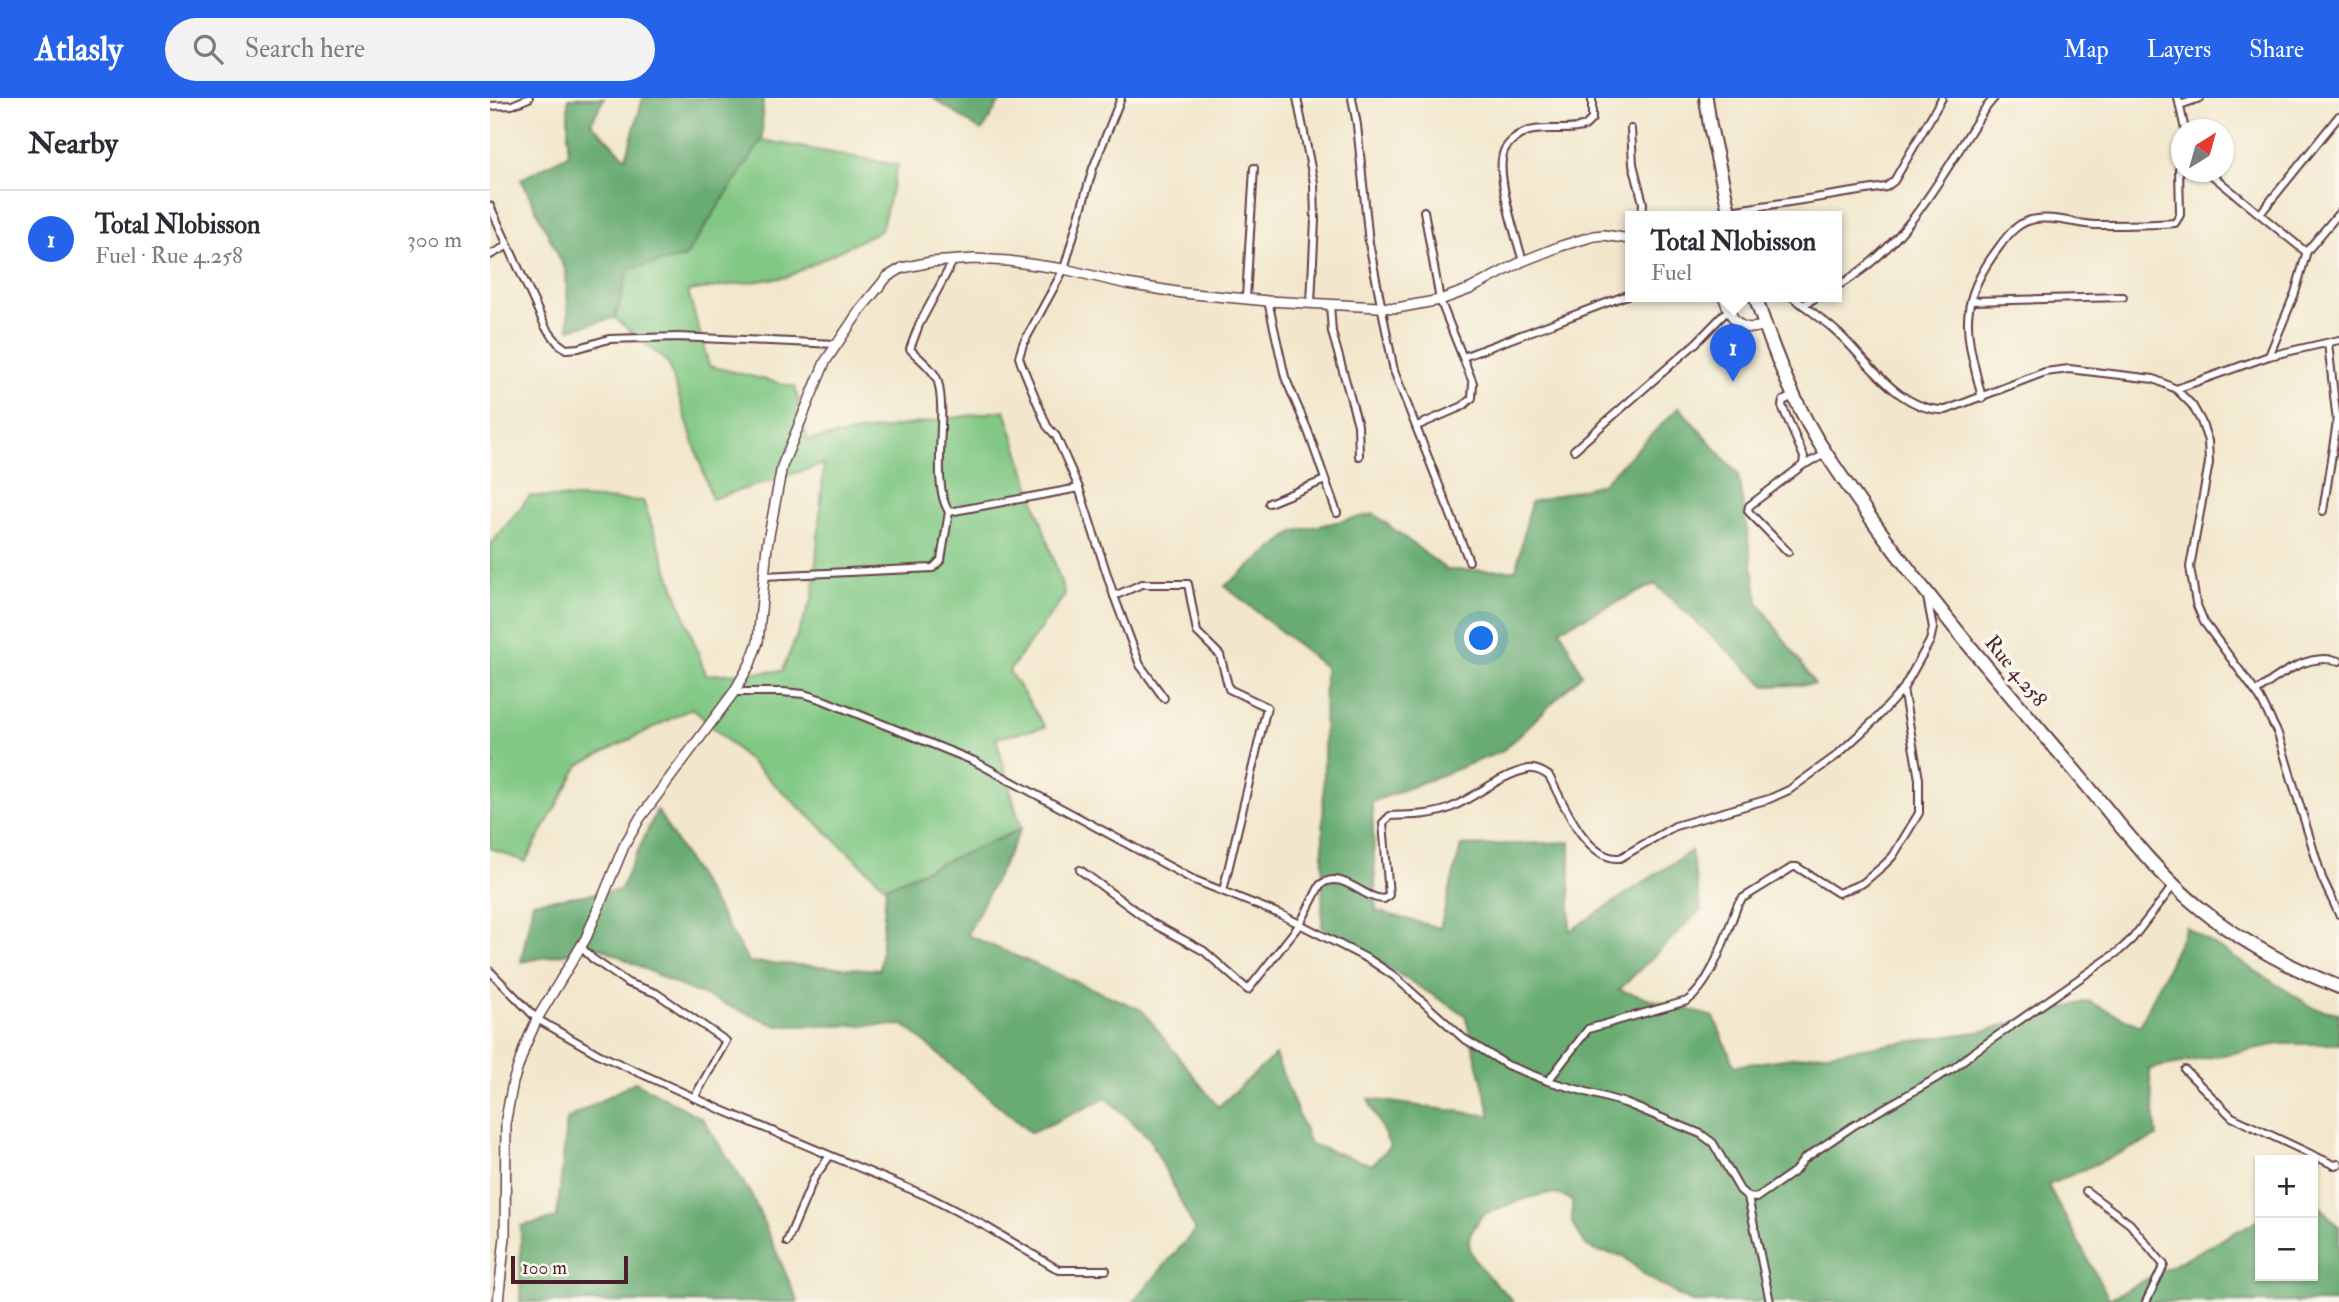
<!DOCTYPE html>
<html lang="en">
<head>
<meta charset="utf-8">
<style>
  :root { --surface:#fff; --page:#f2f2f3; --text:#2b2b33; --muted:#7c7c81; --line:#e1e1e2; --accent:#2563eb }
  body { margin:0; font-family:"IM FELL Double Pica",serif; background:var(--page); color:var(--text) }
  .controls { position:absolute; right:21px; bottom:21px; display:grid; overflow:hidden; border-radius:0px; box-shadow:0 2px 5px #0004 }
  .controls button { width:63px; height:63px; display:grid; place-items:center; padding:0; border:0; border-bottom:2px solid var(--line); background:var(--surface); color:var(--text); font:35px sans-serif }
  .compass { position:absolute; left:1681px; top:21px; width:63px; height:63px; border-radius:50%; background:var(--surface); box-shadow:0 2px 5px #0004; rotate:37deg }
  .scale { position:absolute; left:21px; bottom:18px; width:117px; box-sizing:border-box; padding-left:7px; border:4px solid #4a1f2b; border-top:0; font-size:19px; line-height:24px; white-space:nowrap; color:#4a1f2b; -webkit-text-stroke:5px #fbf7ec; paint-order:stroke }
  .you { position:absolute; left:992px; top:541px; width:24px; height:24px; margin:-18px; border:5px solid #fff; border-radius:50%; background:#1a73e8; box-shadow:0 0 0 10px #1a73e833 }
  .badge { display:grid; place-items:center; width:46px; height:46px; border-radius:50%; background:var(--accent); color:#fff; font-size:23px; font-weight:700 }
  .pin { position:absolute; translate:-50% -58px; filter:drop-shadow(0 2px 4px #0008) }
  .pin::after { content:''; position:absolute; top:37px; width:24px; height:21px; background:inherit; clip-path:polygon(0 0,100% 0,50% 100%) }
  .popup { position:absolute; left:1135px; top:113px; width:217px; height:91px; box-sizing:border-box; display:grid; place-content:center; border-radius:0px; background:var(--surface); filter:drop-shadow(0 2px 5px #0005); font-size:23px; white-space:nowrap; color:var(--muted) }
  .popup b { font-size:26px; color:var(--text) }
  .popup::after { content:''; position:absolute; left:50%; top:100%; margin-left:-14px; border:14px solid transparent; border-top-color:var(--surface) }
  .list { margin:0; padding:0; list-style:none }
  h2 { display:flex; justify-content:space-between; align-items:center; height:91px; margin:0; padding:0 28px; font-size:30px }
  h2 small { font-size:23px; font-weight:400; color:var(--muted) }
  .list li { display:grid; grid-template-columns:46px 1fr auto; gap:21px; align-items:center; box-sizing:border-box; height:98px; padding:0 28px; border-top:2px solid var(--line) }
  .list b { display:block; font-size:26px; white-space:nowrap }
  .list p { margin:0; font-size:23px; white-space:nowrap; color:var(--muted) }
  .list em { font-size:23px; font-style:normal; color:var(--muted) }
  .icon { flex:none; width:38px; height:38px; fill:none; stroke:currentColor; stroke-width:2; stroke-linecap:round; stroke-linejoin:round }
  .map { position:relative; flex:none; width:1849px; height:1204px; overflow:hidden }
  header { display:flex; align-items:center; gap:42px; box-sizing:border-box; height:98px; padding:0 35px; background:var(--accent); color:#fff }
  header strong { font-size:33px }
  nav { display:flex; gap:38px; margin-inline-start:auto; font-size:24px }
  .search { width:490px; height:63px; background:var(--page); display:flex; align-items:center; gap:18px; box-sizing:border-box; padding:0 24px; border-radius:38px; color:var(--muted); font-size:26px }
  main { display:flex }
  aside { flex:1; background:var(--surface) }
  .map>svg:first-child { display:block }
  .green { fill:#81c884; stroke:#667458; stroke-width:2 }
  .forest { fill:#68ac72; stroke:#59664e; stroke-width:2 }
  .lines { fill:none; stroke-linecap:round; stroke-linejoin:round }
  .street-casing { stroke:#633d43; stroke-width:10 }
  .secondary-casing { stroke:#633d43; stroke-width:12 }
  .highway-casing { stroke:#633d43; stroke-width:16 }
  .street { stroke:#fff; stroke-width:6 }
  .secondary { stroke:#fff; stroke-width:9 }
  .highway { stroke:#fff; stroke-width:12 }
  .labels { text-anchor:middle; stroke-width:7; stroke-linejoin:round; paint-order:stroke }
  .street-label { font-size:21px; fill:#4a1f2b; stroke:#fbf7ec }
</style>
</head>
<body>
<header>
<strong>Atlasly</strong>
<div class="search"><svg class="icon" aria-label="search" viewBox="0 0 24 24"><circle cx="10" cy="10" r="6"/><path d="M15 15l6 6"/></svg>Search here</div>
<nav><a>Map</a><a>Layers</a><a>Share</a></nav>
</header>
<main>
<aside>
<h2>Nearby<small></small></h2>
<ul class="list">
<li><span class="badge">1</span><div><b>Total Nlobisson</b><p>Fuel · Rue 4.258</p></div><em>300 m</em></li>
</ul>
</aside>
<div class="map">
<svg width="1849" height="1204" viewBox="0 0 1849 1204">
  <rect width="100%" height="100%" fill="#fbf7ec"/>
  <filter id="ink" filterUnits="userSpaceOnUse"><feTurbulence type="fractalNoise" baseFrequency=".0143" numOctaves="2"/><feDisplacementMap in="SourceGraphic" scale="14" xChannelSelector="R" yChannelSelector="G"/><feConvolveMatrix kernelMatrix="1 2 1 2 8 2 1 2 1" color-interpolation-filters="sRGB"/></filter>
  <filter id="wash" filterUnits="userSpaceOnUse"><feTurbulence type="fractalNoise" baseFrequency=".00686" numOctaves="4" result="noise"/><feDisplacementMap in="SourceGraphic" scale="28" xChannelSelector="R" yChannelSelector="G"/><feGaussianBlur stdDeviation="1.57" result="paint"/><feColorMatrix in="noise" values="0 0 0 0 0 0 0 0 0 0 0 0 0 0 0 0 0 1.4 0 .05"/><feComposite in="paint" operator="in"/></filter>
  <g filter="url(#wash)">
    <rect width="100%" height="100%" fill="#f2e7cc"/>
    <polygon class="green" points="272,42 408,67 391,132 297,179 198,193 219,268 305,289 318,342 515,312 575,497 519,573 555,629 506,640 531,731 396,789 202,610 89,667 35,764 0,750 0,671 4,665 0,663 0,447 40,398 153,403 216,577 292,573 323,499 334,366 222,401 178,265 125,220 138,171 195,159"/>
    <g class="forest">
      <polygon points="78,0 114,0 101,25 136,60 153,0 273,0 272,42 195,159 139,171 125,220 79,231 76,173 31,81 78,57"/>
      <polygon points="443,0 512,0 492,33"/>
      <path d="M1189 309 1248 376 1268 504 1325 586 1276 588 1165 486 1070 531 1092 576 1013 653 882 704 886 813 950 830 971 748 1080 744V833L1201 753 1211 812 1129 892 1224 919 1244 968 1494 933 1598 903 1650 928 1696 829 1824 910 1849 915V946H1790L1659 971 1667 1039 1558 1087 1619 1201 1770 1121V1178H1823V1101L1849 1129V1204H1200L1156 1178 1133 1158 1106 1153 1096 1147 1082 1125V1103C1061 1084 1016 1109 992 1117 988 1124 980 1134 979 1141 977 1166 1010 1186 1023 1204H643L705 1132 660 1041 617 1000 541 1035 414 927 288 928 186 886 110 849 31 864 43 804 130 792 167 712 259 864 390 872 396 789 531 731 477 837 652 912 728 1009 785 957 820 1046 882 1067 900 1048 878 1001 1001 1018 975 917 832 829 835 569 735 488 805 433 884 416 957 472H1026L1041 404 1112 386Z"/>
      <polygon points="145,984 213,1021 262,1098 308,1204 30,1204 31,1128 67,1120 77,1021"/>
    </g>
  </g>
  <g filter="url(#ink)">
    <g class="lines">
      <defs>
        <g id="street">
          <polyline points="807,0 824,85 825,122 821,205"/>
          <polyline points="862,0 867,27 879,145 904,273 979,463"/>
          <polyline points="1688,0 1695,32"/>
          <polyline points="1690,7 1710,0"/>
          <polyline points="0,8 22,7 39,0"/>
          <polyline points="1141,31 1143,66 1153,105 1152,118"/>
          <polyline points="1718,74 1816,154"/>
          <polyline points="0,108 56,230 68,245 76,251 89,250 119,241 188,239 346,246"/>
          <polyline points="1240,113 1396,89 1404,83 1452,0"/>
          <polyline points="1770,116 1849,18"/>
          <polyline points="0,157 17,148"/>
          <path d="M1033 163C1026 140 1006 78 1013 56 1015 47 1026 38 1036 34 1054 27 1076 35 1095 28L1102 21V0"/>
          <path d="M1346 189C1416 150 1452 77 1494 12L1504 0"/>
          <path d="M1301 198C1317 210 1334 222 1348 235 1378 263 1410 314 1456 312L1555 274 1579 271 1664 281 1686 291 1702 307 1711 323 1718 343 1719 365 1700 469 1706 505 1714 524 1770 600 1788 636 1832 780 1849 816"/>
          <polyline points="756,200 764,70"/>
          <polyline points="778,203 795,279 818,333 847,415"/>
          <polyline points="1481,203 1633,199"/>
          <polyline points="840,206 842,234 868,327 869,358"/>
          <polyline points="1313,207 1329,198"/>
          <polyline points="1779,258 1805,195 1817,153 1849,115"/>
          <polyline points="973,259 1140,196"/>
          <polyline points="1686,291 1779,258 1849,242"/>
          <path d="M1492 300C1476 234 1465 208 1509 149 1517 138 1527 125 1541 122 1561 117 1585 126 1605 127 1631 127 1659 127 1685 125L1690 117 1689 71"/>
          <polyline points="927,328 973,308 982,300 983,285 950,202 934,113"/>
          <polyline points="1084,352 1207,244 1238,212"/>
          <polyline points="1313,367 1336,356"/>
          <polyline points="589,390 566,338 557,328 531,265 529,259 533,246 574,171 603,70 631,0"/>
          <polyline points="779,405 835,382"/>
          <polyline points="1833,413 1847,324 1838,245"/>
          <path d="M459 414C440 385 458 321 448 284 446 273 428 260 420 251L429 227 463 163"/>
          <polyline points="1298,454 1258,413 1259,408 1313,367 1314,359 1292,308 1293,303 1304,297"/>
          <polyline points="274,478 443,470 451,462 459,414 589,390 624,498 650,567 674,600"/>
          <polyline points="624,498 652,486 698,486 707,534 730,557 739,591 777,609 733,793"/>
          <polyline points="244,594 292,594 314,596 333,602 484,663 702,781 792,817 880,862 904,878 973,940 1017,967 1058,983 1135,1005 1211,1036 1223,1045 1250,1092 1258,1099 1266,1100 1305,1073 1314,1061 1363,1028 1464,970 1481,956 1629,853 1642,841 1684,787"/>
          <path d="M1766 594C1789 577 1818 554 1849 563"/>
          <path d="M590 772 662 825 714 853 758 892 810 826 830 787C852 770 872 801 894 801L899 797 893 725 900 718C920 717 941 718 960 710 986 699 1011 676 1039 671 1046 670 1053 674 1059 678 1073 704 1096 763 1130 760L1185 728 1279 701 1299 692 1346 658 1387 620 1413 591 1440 543 1443 530 1437 499"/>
          <polyline points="91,849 103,861 138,885 166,895 236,943 204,1000"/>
          <polyline points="0,873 47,921 110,957 232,1012 439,1099 495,1128 569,1172 616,1172"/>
          <polyline points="1695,972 1742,1019 1844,1067 1849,1066"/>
          <path d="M1058 983 1098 931 1197 903C1223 885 1236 835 1248 806L1253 800 1303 769H1307L1348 795 1351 794 1373 785 1394 767 1403 758 1429 715V681L1413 591"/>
          <polyline points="1596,1093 1640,1126 1674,1167 1656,1204"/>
          <polyline points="1258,1099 1280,1204"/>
          <polyline points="297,1144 324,1080 339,1059"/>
        </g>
        <g id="secondary">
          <path d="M1233 198C1241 220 1249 237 1274 227"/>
          <polyline points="8,1204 15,1139 16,1021 23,984 35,948 47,921 96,840 134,748 150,720 244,594 260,566 268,544 277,448 292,368 335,264 370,212 397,179 412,170 441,164 484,161 518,163 574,171 637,186 693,195 778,203 907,210 950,202 980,191 1033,163 1071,148 1104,138 1114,137 1140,141"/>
        </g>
        <g id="highway">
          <polyline points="1216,0 1220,28 1240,118"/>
          <path d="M1265 198C1283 252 1305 310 1337 357 1409 466 1494 567 1579 666 1622 716 1660 770 1711 811 1753 845 1799 869 1849 889"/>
        </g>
      </defs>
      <use href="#street" class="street-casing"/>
      <use href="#secondary" class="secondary-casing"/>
      <use href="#highway" class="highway-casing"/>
      <use href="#street" class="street"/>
      <use href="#secondary" class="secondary"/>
      <use href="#highway" class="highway"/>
    </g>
  </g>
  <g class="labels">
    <g class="street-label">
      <text transform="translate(1526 573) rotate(51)" y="7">Rue 4.258</text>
    </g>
  </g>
</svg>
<div class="controls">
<button>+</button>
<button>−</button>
</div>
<svg class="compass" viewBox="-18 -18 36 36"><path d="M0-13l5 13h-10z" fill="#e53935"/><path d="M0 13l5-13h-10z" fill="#7c7c81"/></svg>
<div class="scale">100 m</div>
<div class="you"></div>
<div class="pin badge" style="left:1243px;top:284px">1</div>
<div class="popup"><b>Total Nlobisson</b>Fuel</div>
</div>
</main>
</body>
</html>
